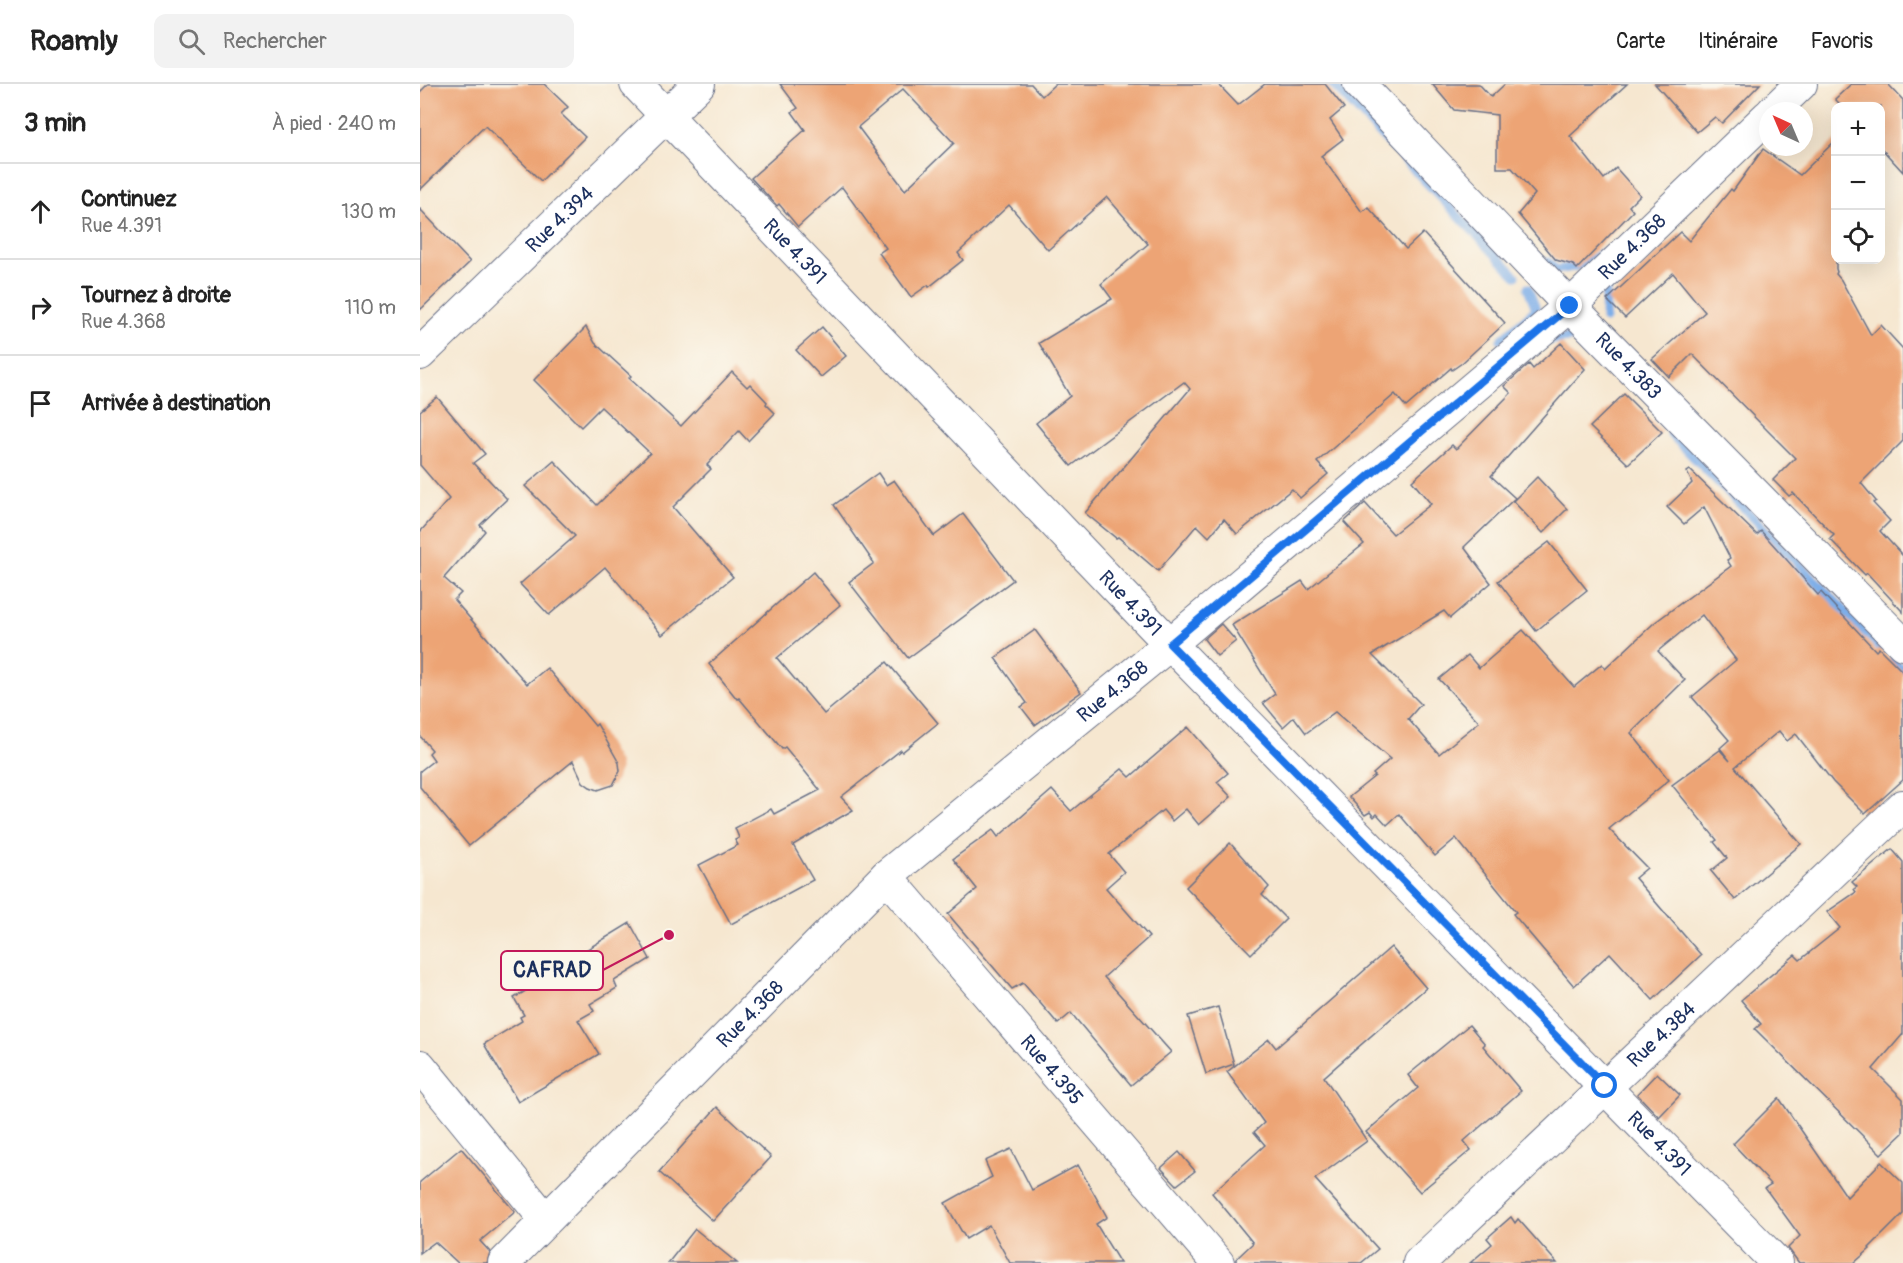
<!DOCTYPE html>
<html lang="fr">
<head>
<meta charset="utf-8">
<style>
  :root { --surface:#fff; --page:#f2f2f2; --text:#222; --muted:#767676; --line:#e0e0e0 }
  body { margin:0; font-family:Pangolin,sans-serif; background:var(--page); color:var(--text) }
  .controls { position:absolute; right:18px; top:18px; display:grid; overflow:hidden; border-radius:12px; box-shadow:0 6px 24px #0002 }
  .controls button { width:54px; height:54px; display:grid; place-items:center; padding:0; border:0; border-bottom:2px solid var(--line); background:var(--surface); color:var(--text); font:30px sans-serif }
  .compass { position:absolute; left:1339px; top:18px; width:54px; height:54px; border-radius:50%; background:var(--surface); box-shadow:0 6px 24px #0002; rotate:316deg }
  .stop { position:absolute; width:18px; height:18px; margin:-14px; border:4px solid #1a73e8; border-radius:50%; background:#fff }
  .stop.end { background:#1a73e8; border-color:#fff; box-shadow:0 2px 6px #0008 }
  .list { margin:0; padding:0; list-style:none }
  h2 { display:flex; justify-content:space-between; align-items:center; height:78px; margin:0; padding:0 24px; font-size:26px }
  h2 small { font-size:20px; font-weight:400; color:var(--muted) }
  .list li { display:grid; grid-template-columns:39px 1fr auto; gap:18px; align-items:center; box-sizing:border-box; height:96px; padding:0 24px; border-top:2px solid var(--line) }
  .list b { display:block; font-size:22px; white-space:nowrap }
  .list p { margin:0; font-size:20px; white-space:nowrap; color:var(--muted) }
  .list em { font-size:20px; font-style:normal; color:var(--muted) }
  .icon { flex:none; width:33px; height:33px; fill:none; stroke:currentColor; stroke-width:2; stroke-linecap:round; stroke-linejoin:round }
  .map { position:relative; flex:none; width:1483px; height:1179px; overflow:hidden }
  header { display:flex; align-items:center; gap:36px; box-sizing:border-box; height:84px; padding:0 30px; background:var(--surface); border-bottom:2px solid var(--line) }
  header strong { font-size:28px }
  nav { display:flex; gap:33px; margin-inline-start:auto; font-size:21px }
  .search { width:420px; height:54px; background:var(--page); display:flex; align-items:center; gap:15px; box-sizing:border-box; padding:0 21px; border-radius:12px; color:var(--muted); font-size:22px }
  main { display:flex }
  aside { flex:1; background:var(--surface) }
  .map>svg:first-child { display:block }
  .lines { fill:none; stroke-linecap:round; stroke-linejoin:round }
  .stream { stroke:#7eaee8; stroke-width:9 }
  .building { fill:#eda474; fill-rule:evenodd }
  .minor-casing { stroke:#686f86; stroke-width:34 }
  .minor { stroke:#fff; stroke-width:32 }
  .route { stroke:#1a73e8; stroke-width:8 }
  .labels { text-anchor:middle; stroke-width:6; stroke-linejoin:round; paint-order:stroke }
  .street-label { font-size:20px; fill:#1b2f5e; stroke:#fbf7ec }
  .leader { fill:none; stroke:#c2185b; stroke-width:2 }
  .callout-dot { fill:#c2185b; stroke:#fbf7ec; stroke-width:2 }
  .callout { fill:#fbf7ec; stroke:#c2185b; stroke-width:2 }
  .callout-label { font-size:21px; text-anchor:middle; font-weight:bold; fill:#1b2f5e }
</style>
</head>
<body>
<header>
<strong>Roamly</strong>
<div class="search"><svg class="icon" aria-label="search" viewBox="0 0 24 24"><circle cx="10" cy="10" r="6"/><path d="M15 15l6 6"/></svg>Rechercher</div>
<nav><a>Carte</a><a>Itinéraire</a><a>Favoris</a></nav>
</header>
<main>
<aside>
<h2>3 min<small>À pied · 240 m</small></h2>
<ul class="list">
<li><svg class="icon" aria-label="ahead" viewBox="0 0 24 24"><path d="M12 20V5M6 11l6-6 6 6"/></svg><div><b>Continuez</b><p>Rue 4.391</p></div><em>130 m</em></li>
<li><svg class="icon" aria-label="right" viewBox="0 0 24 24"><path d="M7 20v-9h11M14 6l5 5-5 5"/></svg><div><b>Tournez à droite</b><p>Rue 4.368</p></div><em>110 m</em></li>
<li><svg class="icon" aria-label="arrive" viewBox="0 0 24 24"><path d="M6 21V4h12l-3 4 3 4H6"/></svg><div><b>Arrivée à destination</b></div></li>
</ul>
</aside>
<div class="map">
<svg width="1483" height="1179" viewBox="0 0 1483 1179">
  <rect width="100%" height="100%" fill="#fbf7ec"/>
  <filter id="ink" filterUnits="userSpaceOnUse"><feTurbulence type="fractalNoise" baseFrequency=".0167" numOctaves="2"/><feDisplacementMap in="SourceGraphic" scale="12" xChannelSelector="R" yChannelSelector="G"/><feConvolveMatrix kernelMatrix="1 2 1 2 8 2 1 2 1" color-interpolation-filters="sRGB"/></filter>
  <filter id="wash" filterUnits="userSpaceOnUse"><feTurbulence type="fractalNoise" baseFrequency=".008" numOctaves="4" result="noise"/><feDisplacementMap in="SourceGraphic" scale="24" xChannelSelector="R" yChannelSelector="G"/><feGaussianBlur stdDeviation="1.35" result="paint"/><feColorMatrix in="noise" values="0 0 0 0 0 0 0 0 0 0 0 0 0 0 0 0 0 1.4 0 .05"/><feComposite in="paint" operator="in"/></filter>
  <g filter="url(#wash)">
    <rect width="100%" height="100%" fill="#f6e7d0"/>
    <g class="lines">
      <g class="stream">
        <polyline points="912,0 1096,192"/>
        <polyline points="1128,178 1136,186 1164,181"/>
        <polyline points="1165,181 1184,168"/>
        <polyline points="1185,235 1186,202 1188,199"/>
        <polyline points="1081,256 1116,225 1108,204"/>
        <polyline points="1124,257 1157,253 1182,280"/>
        <polyline points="1251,350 1459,562"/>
        <polyline points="1473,577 1483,586"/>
      </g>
    </g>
    <g id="blocks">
      <g class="building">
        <polygon points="8,0 124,0 148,23 141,30 165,53 121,97 65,42 0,106 0,8"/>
        <path d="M360 0H611L622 12 635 0H798L818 21 845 0H905L924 24 910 36 923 55 901 72 942 128 948 123 986 165 1003 149 1085 239 1042 279 1032 286 1031 284 986 323 975 310 897 378 908 390 880 414 872 405 817 450 804 435 789 453 777 441 738 487 698 453 696 454 665 429 770 305 764 298 651 382 616 339 650 312 619 259 692 215 681 200 728 160 687 113 628 166 589 121 538 169 543 176 509 203 508 201 491 213 459 169 466 164 422 103 378 143 359 120 357 122 331 94 385 46 372 28 378 24ZM483 5 534 59 485 106 438 43Z"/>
        <polygon points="1012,0 1059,0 1071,13 1085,0 1207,0 1150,52 1184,95 1196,84 1220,111 1209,122 1213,127 1157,185 1153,181 1136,176 1098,130 1115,110 1092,84 1077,84 1077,31 1034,26"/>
        <polygon points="1235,0 1340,0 1302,39 1295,33 1277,48"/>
        <polygon points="1431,0 1468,0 1483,16 1483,88 1461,64 1461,22 1422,22 1415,15"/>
        <polygon points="1416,56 1416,185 1417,188 1416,190 1421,196 1451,251 1461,241 1483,265 1483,357 1441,399 1456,417 1453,419 1470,437 1460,447 1483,472 1483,528 1447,489 1445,491 1410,455 1414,451 1373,409 1369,412 1353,396 1375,374 1350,349 1272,270 1249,293 1232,275 1285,228 1253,189 1205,234 1187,216 1260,148 1269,157 1311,105 1313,107 1343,65 1380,91"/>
        <polygon points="0,125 50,178 0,226"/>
        <polygon points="166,243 175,259 211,292 209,294 261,342 312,288 327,303 330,300 347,318 346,320 355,329 328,357 319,347 287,381 291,385 253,423 313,493 242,551 185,483 129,531 100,500 155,452 105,402 134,377 177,421 230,369 181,323 161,343 114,296"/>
        <polygon points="402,243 426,272 401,293 376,266"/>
        <polygon points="1141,259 1165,285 1071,392 1095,414 1044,463 1071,499 1030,534 1024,527 952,571 1001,620 988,635 1019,670 1059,638 1019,595 1048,571 1059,584 1103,546 1154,603 1182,580 1185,585 1234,539 1311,482 1307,476 1310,474 1284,423 1264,440 1247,423 1272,399 1267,388 1270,386 1337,451 1341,447 1398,511 1401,508 1456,567 1459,564 1483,588 1483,696 1445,730 1413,698 1376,650 1367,657 1359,647 1315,683 1381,760 1315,816 1291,787 1307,774 1294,758 1297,756 1252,701 1300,666 1310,677 1300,664 1309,656 1272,613 1316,576 1282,531 1238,567 1265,596 1211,649 1249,696 1189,745 1227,784 1215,794 1281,871 1233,916 1190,869 1154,902 1093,830 1096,828 1036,754 1015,772 979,730 967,741 957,730 954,733 950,728 945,731 929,713 955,692 953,690 970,675 915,628 886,649 874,633 863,643 843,619 855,610 812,541 882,497 888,505 944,460 924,438 945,419 973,450 1011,420 992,397 1032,361 1036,365 1091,309 1084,302 1109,280 1113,285"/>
        <polygon points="1204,310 1242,348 1208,380 1170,343"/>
        <polygon points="17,313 65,370 53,379 87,415 60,441 65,447 24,494 41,509 34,516 107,600 127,584 175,642 177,640 199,679 200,687 193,701 178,706 170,703 163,698 153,677 49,762 0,703 0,687 14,676 9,669 12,666 0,652 0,448 29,415 0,381 0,327"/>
        <polygon points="458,389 466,401 474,396 514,452 543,430 593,496 488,574 429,498 454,479 414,421"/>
        <polygon points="1117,393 1147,425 1123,449 1093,417"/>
        <polygon points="1129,458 1167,506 1116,547 1078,497"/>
        <polygon points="393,488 420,521 357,574 404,630 467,578 518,639 482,668 481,666 421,713 433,726 373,761 393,796 311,840 279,781 318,761 315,756 319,754 315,744 351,725 354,730 400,706 365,663 362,665 319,614 317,615 289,580"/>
        <polygon points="801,540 816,557 797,572 784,555"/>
        <polygon points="615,546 661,608 615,641 601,623 607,619 575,574"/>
        <polygon points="768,643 808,689 797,698 811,713 779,741 766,725 752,737 743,726 689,770 704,788 686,804 729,853 684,893 751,968 711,1001 651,929 638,940 603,899 592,905 528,830 557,805 533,775 573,746 578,753 632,706 651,727 702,685 710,693"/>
        <polygon points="810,759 849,803 842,811 866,835 831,870 766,803"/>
        <polygon points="1472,765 1483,778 1483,950 1453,985 1483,1015 1483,1049 1461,1070 1335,945 1341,940 1321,916 1375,871 1380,876 1420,844 1407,828 1436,808 1434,805 1437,803 1432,798"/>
        <polygon points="210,839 230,875 194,897 197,904 170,920 174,927 158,936 179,970 98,1018 64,960 102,937 100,933 104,931 94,914 158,875 156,872"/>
        <polygon points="971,863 1006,904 904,993 947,1057 895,1095 958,1165 941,1179 816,1179 816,1175 833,1159 792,1109 845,1061 834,1048 844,1039 807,988 849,955 856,964"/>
        <polygon points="798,923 814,980 786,990 768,932"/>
        <polygon points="1049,941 1065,960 1063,962 1101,1007 1044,1057 1051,1066 1000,1108 946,1048 998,1004 988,991"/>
        <polygon points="1237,989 1260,1011 1239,1033 1217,1010"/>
        <polygon points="1359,1014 1427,1113 1461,1078 1483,1099 1483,1130 1449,1164 1450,1165 1434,1179 1379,1179 1368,1164 1380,1152 1345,1104 1351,1100 1313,1060"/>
        <polygon points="297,1023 351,1073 293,1137 239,1088"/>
        <polygon points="41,1064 95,1128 60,1157 70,1168 67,1179 38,1179 15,1158 0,1169 0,1098"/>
        <polygon points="591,1065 612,1106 658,1081 687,1133 676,1140 700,1179 590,1179 569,1141 546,1155 525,1119 572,1093 565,1077"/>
        <polygon points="759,1068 775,1087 757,1101 741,1084"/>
        <polygon points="1091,1133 1095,1139 1098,1135 1137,1179 1050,1179 1072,1160 1067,1154"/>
        <polygon points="275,1145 317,1179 248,1179"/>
      </g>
    </g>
  </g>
  <g filter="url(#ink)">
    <use href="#blocks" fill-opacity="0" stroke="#686f86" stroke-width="1.5"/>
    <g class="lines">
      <defs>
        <g id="minor">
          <path id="s1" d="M216 0 750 560 1357 1179"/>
          <path id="s2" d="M939 0 1150 222 1483 560"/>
          <polyline points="1353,27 1381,0"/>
          <path id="s3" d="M0 270 279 0"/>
          <path id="s4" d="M466 792 798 1179"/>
          <polyline points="0,982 125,1135"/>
          <path id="s5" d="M84 1179 466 792 750 560 1150 222 1348 32"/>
          <path id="s6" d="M999 1179 1483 722"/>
        </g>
      </defs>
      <use href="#minor" class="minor-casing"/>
      <use href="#minor" class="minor"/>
    </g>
  </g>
  <g class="lines" filter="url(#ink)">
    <polyline class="route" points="1150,222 750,560 1185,1002"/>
  </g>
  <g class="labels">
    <g class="street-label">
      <text dy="7" stroke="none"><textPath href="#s3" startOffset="194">Rue 4.394</textPath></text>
      <text dy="7" stroke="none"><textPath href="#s5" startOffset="1520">Rue 4.368</textPath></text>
      <text dy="7" stroke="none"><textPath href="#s1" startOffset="231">Rue 4.391</textPath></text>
      <text dy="7" stroke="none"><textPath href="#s2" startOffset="390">Rue 4.383</textPath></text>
      <text dy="7" stroke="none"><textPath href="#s1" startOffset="717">Rue 4.391</textPath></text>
      <text dy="7" stroke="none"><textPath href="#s5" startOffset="836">Rue 4.368</textPath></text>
      <text dy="7" stroke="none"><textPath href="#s5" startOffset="350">Rue 4.368</textPath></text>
      <text dy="7" stroke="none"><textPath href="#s6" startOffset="333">Rue 4.384</textPath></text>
      <text dy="7" stroke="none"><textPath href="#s4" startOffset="255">Rue 4.395</textPath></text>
      <text dy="7" stroke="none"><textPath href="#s1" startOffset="1473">Rue 4.391</textPath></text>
    </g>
  </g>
  <path class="leader" d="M249 851L183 886"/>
  <circle class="callout-dot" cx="249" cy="851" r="6"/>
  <rect class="callout" x="81" y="867" width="102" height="39" rx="6"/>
  <g class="callout-label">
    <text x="132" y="893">CAFRAD</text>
  </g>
</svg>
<div class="controls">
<button>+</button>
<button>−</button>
<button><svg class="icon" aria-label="locate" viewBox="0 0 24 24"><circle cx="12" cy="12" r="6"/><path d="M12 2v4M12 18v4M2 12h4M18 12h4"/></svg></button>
</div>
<svg class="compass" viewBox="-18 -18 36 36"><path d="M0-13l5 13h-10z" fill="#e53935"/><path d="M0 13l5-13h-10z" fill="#767676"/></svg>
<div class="stop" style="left:1185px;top:1002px"></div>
<div class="stop end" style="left:1150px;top:222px"></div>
</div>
</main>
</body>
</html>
